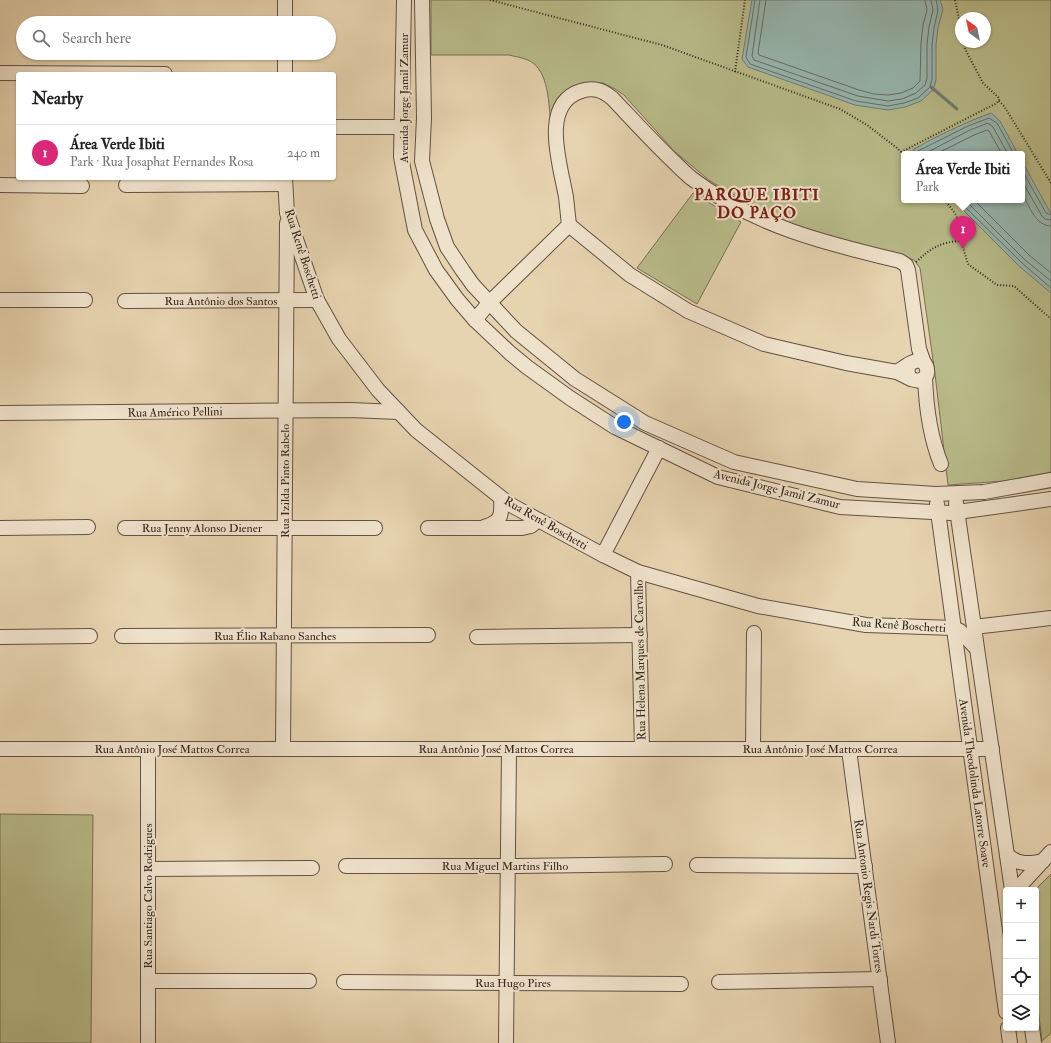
<!DOCTYPE html>
<html lang="en">
<head>
<meta charset="utf-8">
<style>
  :root { --surface:#fff; --page:#f2f2f2; --text:#222; --muted:#767676; --line:#e0e0e0; --accent:#db2777 }
  body { margin:0; font-family:"IM FELL Double Pica",serif; background:var(--page); color:var(--text) }
  .controls { position:absolute; right:12px; bottom:12px; display:grid; overflow:hidden; border-radius:4px; box-shadow:0 1px 3px #0004 }
  .controls button { width:36px; height:36px; display:grid; place-items:center; padding:0; border:0; border-bottom:1px solid var(--line); background:var(--surface); color:var(--text); font:20px sans-serif }
  .compass { position:absolute; left:955px; top:12px; width:36px; height:36px; border-radius:50%; background:var(--surface); box-shadow:0 1px 3px #0004; rotate:327deg }
  .you { position:absolute; left:624px; top:422px; width:14px; height:14px; margin:-10px; border:3px solid #fff; border-radius:50%; background:#1a73e8; box-shadow:0 0 0 6px #1a73e833 }
  .badge { display:grid; place-items:center; width:26px; height:26px; border-radius:50%; background:var(--accent); color:#fff; font-size:13px; font-weight:700 }
  .pin { position:absolute; translate:-50% -33px; filter:drop-shadow(0 1px 2px #0008) }
  .pin::after { content:''; position:absolute; top:21px; width:14px; height:12px; background:inherit; clip-path:polygon(0 0,100% 0,50% 100%) }
  .popup { position:absolute; left:901px; top:151px; width:124px; height:52px; box-sizing:border-box; display:grid; place-content:center; border-radius:4px; background:var(--surface); filter:drop-shadow(0 1px 3px #0005); font-size:13px; white-space:nowrap; color:var(--muted) }
  .popup b { font-size:15px; color:var(--text) }
  .popup::after { content:''; position:absolute; left:50%; top:100%; margin-left:-8px; border:8px solid transparent; border-top-color:var(--surface) }
  .list { margin:0; padding:0; list-style:none }
  h2 { display:flex; justify-content:space-between; align-items:center; height:52px; margin:0; padding:0 16px; font-size:17px }
  h2 small { font-size:13px; font-weight:400; color:var(--muted) }
  .list li { display:grid; grid-template-columns:26px 1fr auto; gap:12px; align-items:center; box-sizing:border-box; height:56px; padding:0 16px; border-top:1px solid var(--line) }
  .list b { display:block; font-size:15px; white-space:nowrap }
  .list p { margin:0; font-size:13px; white-space:nowrap; color:var(--muted) }
  .list em { font-size:13px; font-style:normal; color:var(--muted) }
  .icon { flex:none; width:22px; height:22px; fill:none; stroke:currentColor; stroke-width:2; stroke-linecap:round; stroke-linejoin:round }
  .map { position:relative; flex:none; width:1051px; height:1043px; overflow:hidden }
  .search { position:absolute; background:var(--surface); box-shadow:0 1px 3px #0004; left:16px; top:16px; width:320px; height:44px; display:flex; align-items:center; gap:10px; box-sizing:border-box; padding:0 14px; border-radius:22px; color:var(--muted); font-size:15px }
  .panel { position:absolute; background:var(--surface); box-shadow:0 1px 3px #0004; left:16px; top:72px; width:320px; height:108px; border-radius:4px }
  .map>svg:first-child { display:block }
  .green { fill:#b8bb89; stroke:#777054; fill-rule:evenodd }
  .water { fill:#97b7b0; stroke:#707d76 }
  .lines { fill:none; stroke-linecap:round; stroke-linejoin:round }
  .shore { stroke:#666e68; stroke-width:1 }
  .stream { stroke:#707d76; stroke-width:3 }
  .minor-casing { stroke:#625143; stroke-width:16 }
  .path { stroke:#36261f; stroke-width:2; stroke-dasharray:1 2; stroke-linecap:butt }
  .minor { stroke:#efe2cb; stroke-width:14 }
  .labels { text-anchor:middle; stroke-width:4; stroke-linejoin:round; paint-order:stroke }
  .street-label { font-size:12px; fill:#36261f; stroke:#efe2cb }
  .district-label { font-size:16px; font-weight:bold; letter-spacing:1px; fill:#7a1f14; stroke:#efe2cb }
</style>
</head>
<body>
<div class="map">
<svg width="1051" height="1043" viewBox="0 0 1051 1043">
  <rect width="100%" height="100%" fill="#e6d3af"/>
  <filter id="stains"><feTurbulence type="fractalNoise" baseFrequency=".005" numOctaves="4"/><feColorMatrix values="0 0 0 0 .2 0 0 0 0 .09 0 0 0 0 .02 0 0 0 .5 -.17"/></filter>
  <radialGradient id="worn" r=".72"><stop offset=".6" stop-color="#630" stop-opacity="0"/><stop offset="1" stop-color="#630" stop-opacity=".3"/></radialGradient>
  <g class="green">
    <path d="M431 0H1051V472L1005 481 948 485 935 374 920 268 914 260 837 239 775 218 710 181 674 151 624 95 615 89 603 83H584L573 89 551 129C549 110 550 76 533 63 526 58 517 57 509 55H431ZM961 18H985V42H961ZM904 154H1022V200H904Z"/>
    <polygon points="693,193 741,222 697,304 637,268"/>
    <polygon points="0,814 93,815 91,1043 0,1043"/>
    <polygon points="1051,874 1051,1033 1042,1041 1036,992 1035,890"/>
  </g>
  <g class="water">
    <polygon points="752,0 940,0 943,9 938,28 936,45 936,80 933,90 921,101 905,107 888,110 855,105 748,67 742,59"/>
    <path d="M991 113 1000 121 1018 154H913L914 149C939 135 964 123 991 113Z"/>
    <polygon points="1022,161 1051,214 1051,293 1019,266 953,200 1022,200"/>
  </g>
  <g class="lines">
    <g class="shore">
      <polyline points="755,0 746,57 750,64 856,101 888,106 904,103 918,98 930,87 932,79 932,45 934,28 938,10 936,0"/>
      <polyline points="760,0 752,56 754,60 858,96 888,101 902,99 916,93 925,85 927,78 927,44 929,27 933,10 931,0"/>
      <polyline points="766,0 758,53 759,55 859,90 874,94 888,95 901,93 913,88 920,81 921,43 923,25 927,10 925,0"/>
      <polyline points="917,154 918,151 968,126 989,118 997,123 1014,154"/>
      <polyline points="924,154 970,130 988,123 993,127 1008,154"/>
      <polyline points="936,154 972,136 987,130 989,131 1002,154"/>
      <polyline points="1022,170 1046,213 1051,215"/>
      <polyline points="1022,181 1042,216 1045,219 1051,220"/>
      <path d="M1022 193C1029 205 1035 226 1051 226"/>
      <polyline points="958,200 1022,263 1051,288"/>
      <polyline points="965,200 1025,260 1051,281"/>
      <polyline points="974,200 1029,255 1051,273"/>
    </g>
    <polyline class="stream" points="931,87 957,109"/>
    <defs>
      <g id="minor">
        <polyline points="285,0 285,23"/>
        <polyline points="404,0 401,157 415,230 436,270 457,299 475,320 510,353 527,367 570,398 615,427 718,477 840,507 950,513 1051,499"/>
        <polyline points="422,0 424,118 422,161 437,219 447,247 463,271 473,285 516,331 575,379 645,423 734,462 857,489 936,494 984,492 1051,480"/>
        <polyline points="285,53 285,74"/>
        <polyline points="0,73 165,74"/>
        <polyline points="334,127 402,127"/>
        <polyline points="285,178 287,213 317,300 339,339 378,390 416,430 509,504 603,555 638,572 758,606 866,625 954,628 960,631 977,649"/>
        <polyline points="0,185 82,186"/>
        <polyline points="126,185 285,184"/>
        <polyline points="569,225 630,275 688,311 764,344 846,363 897,372 911,379"/>
        <polyline points="0,300 85,300"/>
        <polyline points="125,301 317,300"/>
        <path d="M475 320 489 303 569 225C568 215 567 206 566 197 561 167 539 104 581 91 594 87 602 90 612 98 632 119 652 141 673 161 679 167 685 173 691 178 755 226 824 243 900 261L906 265 908 270 919 349 924 363"/>
        <path d="M897 372C905 367 923 351 927 369 930 385 901 385 909 364"/>
        <path d="M925 377C926 406 930 437 941 464"/>
        <polyline points="0,413 350,410 399,412"/>
        <polyline points="956,503 1012,890"/>
        <polyline points="937,504 1006,1012"/>
        <path d="M484 527C502 522 502 515 501 498"/>
        <polyline points="0,528 88,527"/>
        <polyline points="125,528 375,528"/>
        <polyline points="428,528 522,528 531,526 538,520"/>
        <polyline points="603,555 659,448"/>
        <polyline points="638,572 642,749"/>
        <polyline points="974,627 1051,618"/>
        <polyline points="122,636 428,635"/>
        <polyline points="0,637 90,636"/>
        <polyline points="477,637 640,635"/>
        <polyline points="0,749 992,749"/>
        <polyline points="283,749 287,223"/>
        <polyline points="753,749 754,633"/>
        <polyline points="849,750 888,1043"/>
        <path d="M1007 855C1018 865 1029 864 1043 861"/>
        <polyline points="697,865 865,866"/>
        <polyline points="346,866 517,866 665,864"/>
        <polyline points="148,869 312,868"/>
        <polyline points="1016,890 1051,852"/>
        <polyline points="148,981 309,981"/>
        <polyline points="344,982 681,984"/>
        <polyline points="719,982 880,979"/>
        <polyline points="1008,1028 1010,1043"/>
        <polyline points="1032,1028 1034,1043"/>
        <polyline points="148,1043 148,749"/>
        <polyline points="506,1043 509,749"/>
      </g>
    </defs>
    <use href="#minor" class="minor-casing"/>
    <g class="path">
      <polyline points="490,0 662,45 840,109 867,125 897,148 904,155"/>
      <polyline points="955,0 961,29"/>
      <polyline points="735,72 745,0"/>
      <polyline points="999,101 1004,106 1051,183"/>
      <polyline points="901,152 995,104 999,101 999,98 983,83 965,49 964,42"/>
      <polyline points="961,241 968,264 997,285 1014,286 1051,319"/>
      <path d="M916 262C931 248 940 242 961 241 959 220 959 216 944 200"/>
    </g>
    <use href="#minor" class="minor"/>
  </g>
  <g class="labels">
    <g class="street-label">
      <text transform="translate(404 98) rotate(-90)" y="4">Avenida Jorge Jamil Zamur</text>
      <text transform="translate(303 254) rotate(72)" y="4">Rua Renê Boschetti</text>
      <text x="221" y="305">Rua Antônio dos Santos</text>
      <text transform="translate(175 412) rotate(-1)" y="4">Rua Américo Pellini</text>
      <text transform="translate(285 481) rotate(-90)" y="4">Rua Izilda Pinto Rabelo</text>
      <text transform="translate(777 489) rotate(14)" y="4">Avenida Jorge Jamil Zamur</text>
      <text transform="translate(546 523) rotate(30)" y="4">Rua Renê Boschetti</text>
      <text x="202" y="532">Rua Jenny Alonso Diener</text>
      <text transform="translate(899 625) rotate(4)" y="4">Rua Renê Boschetti</text>
      <text x="275" y="640">Rua Élio Rabano Sanches</text>
      <text transform="translate(640 660) rotate(-91)" y="4">Rua Helena Marques de Carvalho</text>
      <text x="172" y="753">Rua Antônio José Mattos Correa</text>
      <text x="496" y="753">Rua Antônio José Mattos Correa</text>
      <text x="820" y="753">Rua Antônio José Mattos Correa</text>
      <text transform="translate(975 783) rotate(82)" y="4">Avenida Theodolinda Latorre Soave</text>
      <text x="505" y="870">Rua Miguel Martins Filho</text>
      <text transform="translate(148 896) rotate(-90)" y="4">Rua Santiago Calvo Rodrigues</text>
      <text transform="translate(869 896) rotate(82)" y="4">Rua Antonio Regis Nardi Torres</text>
      <text x="513" y="987">Rua Hugo Pires</text>
    </g>
    <g class="district-label">
      <text x="757" y="200">PARQUE IBITI<tspan x="757" dy="18">DO PAÇO</tspan></text>
    </g>
  </g>
  <rect width="100%" height="100%" filter="url(#stains)"/>
  <rect width="100%" height="100%" fill="url(#worn)"/>
</svg>
<div class="controls">
<button>+</button>
<button>−</button>
<button><svg class="icon" aria-label="locate" viewBox="0 0 24 24"><circle cx="12" cy="12" r="6"/><path d="M12 2v4M12 18v4M2 12h4M18 12h4"/></svg></button>
<button><svg class="icon" aria-label="layers" viewBox="0 0 24 24"><path d="M12 4l9 5-9 5-9-5zM3 14l9 5 9-5"/></svg></button>
</div>
<svg class="compass" viewBox="-18 -18 36 36"><path d="M0-13l5 13h-10z" fill="#e53935"/><path d="M0 13l5-13h-10z" fill="#767676"/></svg>
<div class="you"></div>
<div class="pin badge" style="left:963px;top:249px">1</div>
<div class="popup"><b>Área Verde Ibiti</b>Park</div>
<div class="search"><svg class="icon" aria-label="search" viewBox="0 0 24 24"><circle cx="10" cy="10" r="6"/><path d="M15 15l6 6"/></svg>Search here</div>
<section class="panel">
<h2>Nearby<small></small></h2>
<ul class="list">
<li><span class="badge">1</span><div><b>Área Verde Ibiti</b><p>Park · Rua Josaphat Fernandes Rosa</p></div><em>240 m</em></li>
</ul>
</section>
</div>
</body>
</html>
